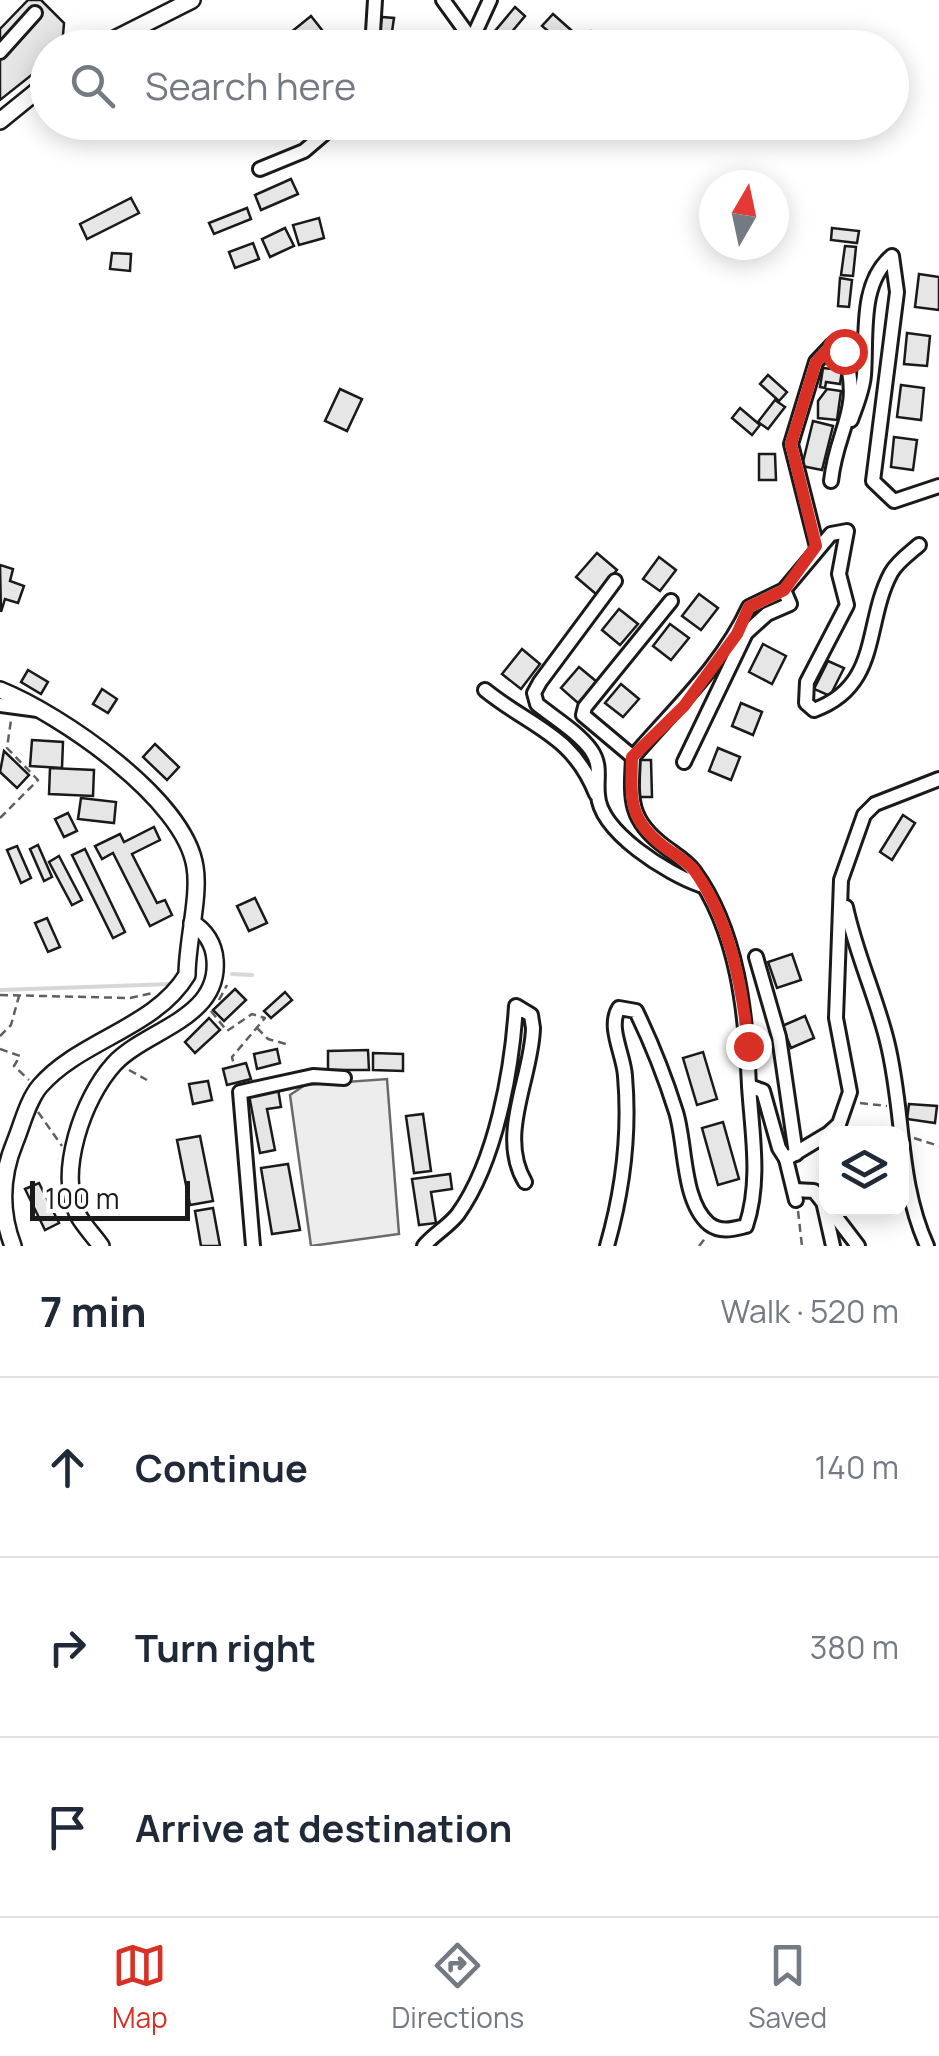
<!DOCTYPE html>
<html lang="en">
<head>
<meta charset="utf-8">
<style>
  :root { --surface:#fff; --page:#f2f2f3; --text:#1f2937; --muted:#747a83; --line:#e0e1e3; --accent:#d93025 }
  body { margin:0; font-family:Manrope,sans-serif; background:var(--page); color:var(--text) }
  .controls { position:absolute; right:30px; bottom:30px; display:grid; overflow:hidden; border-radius:20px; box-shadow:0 5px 25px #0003 }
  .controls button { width:90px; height:90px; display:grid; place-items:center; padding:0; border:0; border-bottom:2px solid var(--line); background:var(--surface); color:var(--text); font:50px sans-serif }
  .compass { position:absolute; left:699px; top:170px; width:90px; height:90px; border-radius:50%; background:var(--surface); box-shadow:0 5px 25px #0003; rotate:9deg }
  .scale { position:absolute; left:30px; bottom:25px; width:160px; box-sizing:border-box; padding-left:10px; border:5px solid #1a1a1a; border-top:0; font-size:28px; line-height:35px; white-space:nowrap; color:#1a1a1a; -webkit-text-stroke:8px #fff; paint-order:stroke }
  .stop { position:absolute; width:30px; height:30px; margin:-22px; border:8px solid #d93025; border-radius:50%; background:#fff }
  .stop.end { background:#d93025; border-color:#fff; box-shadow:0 2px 10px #0008 }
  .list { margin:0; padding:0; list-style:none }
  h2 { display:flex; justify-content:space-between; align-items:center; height:130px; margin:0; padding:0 40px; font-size:42px }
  h2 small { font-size:32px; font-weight:400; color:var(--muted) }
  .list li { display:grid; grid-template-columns:65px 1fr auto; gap:30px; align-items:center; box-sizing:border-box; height:180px; padding:0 40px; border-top:2px solid var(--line) }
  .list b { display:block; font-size:38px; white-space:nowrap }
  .list em { font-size:32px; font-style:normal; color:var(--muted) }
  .icon { flex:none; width:55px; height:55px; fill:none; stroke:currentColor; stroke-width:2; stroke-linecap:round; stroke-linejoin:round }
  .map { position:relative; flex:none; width:939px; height:1246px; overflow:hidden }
  .search { position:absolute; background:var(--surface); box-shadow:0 5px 25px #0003; left:30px; right:30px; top:30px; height:110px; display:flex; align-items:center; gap:25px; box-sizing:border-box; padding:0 35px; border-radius:55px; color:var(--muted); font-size:38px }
  .sheet { height:670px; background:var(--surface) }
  nav { display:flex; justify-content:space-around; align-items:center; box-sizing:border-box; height:140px; border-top:2px solid var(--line); background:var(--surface); font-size:28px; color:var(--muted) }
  nav a { display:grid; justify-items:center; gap:5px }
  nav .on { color:var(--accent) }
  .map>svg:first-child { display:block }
  .built { fill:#ededed; stroke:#6a6a6a; stroke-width:2.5 }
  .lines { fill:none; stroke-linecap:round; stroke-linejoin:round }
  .stream { stroke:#d7d7d7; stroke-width:4 }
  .building { fill:#e6e6e6; stroke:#1a1a1a; stroke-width:2.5 }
  .minor-casing { stroke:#1a1a1a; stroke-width:18 }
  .major-casing { stroke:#1a1a1a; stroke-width:20 }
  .path { stroke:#5f5f5f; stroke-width:2.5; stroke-dasharray:8 5; stroke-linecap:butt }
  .minor { stroke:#fff; stroke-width:12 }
  .major { stroke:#fff; stroke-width:15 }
  .route { stroke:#d93025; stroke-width:12 }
</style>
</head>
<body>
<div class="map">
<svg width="939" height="1246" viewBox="0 0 939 1246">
  <rect width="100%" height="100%" fill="#fff"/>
  <polygon class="built" points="387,1079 399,1234 311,1246 290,1095 305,1085"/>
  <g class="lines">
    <g class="stream">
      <polyline points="232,974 252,975"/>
      <polyline points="0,990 172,984"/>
    </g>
  </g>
  <g class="building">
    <polygon points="28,0 41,0 64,23 62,47 48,48 48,62 0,100 0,29"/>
    <polygon points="515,7 525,16 500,46 490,37"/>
    <polygon points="553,14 571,30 561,42 542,26"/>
    <polygon points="311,16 322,30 293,48 285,37"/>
    <polygon points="382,17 394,18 390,46 380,45 378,38"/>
    <polygon points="591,31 607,41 601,48 576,48"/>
    <polygon points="291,179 298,194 261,210 255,195"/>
    <polygon points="131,198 139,213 87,239 80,224"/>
    <polygon points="247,208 251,219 214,234 209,223"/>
    <polygon points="319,218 324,238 299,245 293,225"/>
    <polygon points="285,228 294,246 270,257 262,239"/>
    <polygon points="832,228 859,231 857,243 831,240"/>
    <polygon points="253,243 259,259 235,268 229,252"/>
    <polygon points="845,246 856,247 853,276 841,275"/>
    <polygon points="112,253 131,254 130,271 110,269"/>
    <polygon points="919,274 939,277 939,310 915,307"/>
    <polygon points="840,278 852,280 849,307 838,306"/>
    <polygon points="907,333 930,336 927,366 904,364"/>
    <polygon points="823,368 842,370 840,384 826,382 825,388 820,387"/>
    <polygon points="768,375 787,392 779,401 760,384"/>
    <polygon points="901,385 924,388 921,420 897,417"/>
    <polygon points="340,389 362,399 347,431 325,421"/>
    <polygon points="827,389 841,391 837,420 818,418 818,401"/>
    <polygon points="775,400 785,407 768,429 758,422"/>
    <polygon points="740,408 760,425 752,435 732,418"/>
    <polygon points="813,421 833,426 822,470 802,466"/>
    <polygon points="894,437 917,440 913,470 891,467"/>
    <polygon points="759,454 775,454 776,480 759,480"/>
    <polygon points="597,553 617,570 596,594 576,577"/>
    <polygon points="659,557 676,570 660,591 643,579"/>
    <polygon points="0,565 13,569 10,581 24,586 18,603 5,599 1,612"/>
    <polygon points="699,594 718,608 701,630 682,616"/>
    <polygon points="619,609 638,624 620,645 602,630"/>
    <polygon points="670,624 689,638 671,660 653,646"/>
    <polygon points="763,644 786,656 772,684 749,672"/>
    <polygon points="522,649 540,664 521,689 502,674"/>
    <polygon points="828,661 844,668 830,696 814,689"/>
    <polygon points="579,667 597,682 578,703 561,688"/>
    <polygon points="28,670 48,682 41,694 21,682"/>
    <polygon points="621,684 639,699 623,717 605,703"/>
    <polygon points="102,689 117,699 108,713 93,704"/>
    <polygon points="741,703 762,712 753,735 732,726"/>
    <polygon points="32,740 63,742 62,768 30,766"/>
    <polygon points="155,744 179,767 167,780 143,757"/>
    <polygon points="718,748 740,757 731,780 709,771"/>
    <polygon points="4,751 29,775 17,788 0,772"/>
    <polygon points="638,760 651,760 652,797 639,797"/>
    <polygon points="50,768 94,770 93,796 49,794"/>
    <polygon points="81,798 116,802 114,823 78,819"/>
    <polygon points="68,813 77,831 64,837 55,819"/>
    <polygon points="903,815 915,823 892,860 880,852"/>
    <polygon points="154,827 160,840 132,854 157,903 165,900 172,915 150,926 113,853 102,859 95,846 120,834 124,842"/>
    <polygon points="38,845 52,877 44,881 30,849"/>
    <polygon points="17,846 31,878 21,883 7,850"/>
    <polygon points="85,849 125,932 113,938 72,855"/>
    <polygon points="59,856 82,900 72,905 49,862"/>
    <polygon points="255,898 267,923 249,931 237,906"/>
    <polygon points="47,918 60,947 48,952 35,923"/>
    <polygon points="792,954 801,980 777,988 768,962"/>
    <polygon points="235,989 246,1000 224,1021 213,1010"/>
    <polygon points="285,992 292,1000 271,1018 264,1011"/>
    <polygon points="805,1016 814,1038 791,1048 782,1026"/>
    <polygon points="209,1018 220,1030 195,1053 185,1042"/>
    <polygon points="277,1049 280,1063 257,1069 254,1054"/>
    <polygon points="368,1050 369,1070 328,1070 328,1051"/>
    <polygon points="703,1052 717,1099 697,1105 683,1058"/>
    <polygon points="373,1053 403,1054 403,1071 373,1070"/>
    <polygon points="246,1063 251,1079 227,1085 223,1069"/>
    <polygon points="208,1081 212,1100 193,1104 189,1084"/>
    <polygon points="278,1089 281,1107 267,1109 275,1150 260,1153 249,1095"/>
    <polygon points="909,1104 937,1106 935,1123 907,1119"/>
    <polygon points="423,1114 431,1171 414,1173 406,1116"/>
    <polygon points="723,1122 739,1179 718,1185 702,1128"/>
    <polygon points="200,1136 213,1201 190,1205 177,1140"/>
    <polygon points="288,1164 300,1230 272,1234 261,1168"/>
    <polygon points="450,1174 452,1189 431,1192 436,1223 419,1225 412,1179"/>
    <polygon points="39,1183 59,1223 45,1230 25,1189"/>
    <polygon points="213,1208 220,1246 201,1246 195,1211"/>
  </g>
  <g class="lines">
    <defs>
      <g id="minor">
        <polyline points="443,0 472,40"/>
        <polyline points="372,48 375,0"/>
        <polyline points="468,48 490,0"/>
        <polyline points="0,52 35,13"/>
        <polyline points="461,122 462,127"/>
        <polyline points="260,169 304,151 338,122"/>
        <path d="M851 420C856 406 863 390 864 375 867 336 859 283 892 256L897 292 873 481 894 501 939 486"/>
        <path d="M817 547 791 444 816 362 832 345 844 351C863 412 837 426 831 481"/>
        <path d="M615 581 540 682 534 693 537 704C554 718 578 732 591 750 602 766 596 778 598 795 600 832 668 874 700 885"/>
        <path d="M485 690C532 728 572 734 596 794"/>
        <polyline points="0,705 38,710"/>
        <polyline points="633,757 583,715 585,707 671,601"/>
        <polyline points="684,762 746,633 767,614 790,604 784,590"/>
        <path d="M846 907C856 954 876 996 887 1041 905 1113 897 1179 927 1246"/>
        <polyline points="756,957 779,1037 796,1154"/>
        <path d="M749 1086C746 1014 738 931 694 871 687 861 673 853 664 846 628 819 631 798 633 757 674 709 722 666 749 607L784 590 831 534 847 531 839 574 847 605 807 682 806 703 814 710C881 686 864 623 891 573 897 562 910 553 919 545"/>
        <polyline points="828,1134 839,1124 850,1092 836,1018 841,880 864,815 875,804 939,779"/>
        <polyline points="786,1159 796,1200"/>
        <polyline points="794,1190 814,1191 826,1206"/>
        <polyline points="823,1201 833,1246"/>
        <polyline points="829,1208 858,1246"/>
        <polyline points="253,1246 240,1092 313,1076 344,1078"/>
        <path d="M424 1246C434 1234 449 1226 458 1214 496 1161 512 1070 516 1006L531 1015 533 1028C532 1077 497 1135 525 1182"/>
        <path d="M607 1246C623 1190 630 1134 625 1076 624 1055 607 1027 619 1008L636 1011C652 1044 665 1077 676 1112 686 1144 682 1201 709 1224 721 1233 733 1229 746 1226 761 1181 752 1133 749 1086L763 1091 779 1148 786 1159 826 1135"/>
      </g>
      <g id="major">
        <polyline points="97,48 192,0"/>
        <polyline points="0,121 48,82"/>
        <path d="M0 690C60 714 185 799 195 867 200 896 187 942 187 975 155 1028 80 1040 40 1086 28 1100 22 1125 15 1142 1 1176 0 1212 13 1246"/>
        <path d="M101 1246C94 1236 84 1226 78 1215 57 1172 83 1098 114 1064 145 1030 220 1019 215 960 214 944 205 930 192 923"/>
      </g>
    </defs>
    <use href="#minor" class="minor-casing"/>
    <use href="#major" class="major-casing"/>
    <g class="path">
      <polyline points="0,818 38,780 7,748 11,720"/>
      <polyline points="0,995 130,998 153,993"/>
      <polyline points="219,1000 227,985"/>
      <polyline points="211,1011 227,1031 252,1014 265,1018 232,1057 234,1065"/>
      <polyline points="257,1028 268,1039 286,1044"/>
      <polyline points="0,1036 11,1025 19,996"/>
      <polyline points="0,1049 20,1056 14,1066 29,1080"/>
      <polyline points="129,1070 147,1080"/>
      <polyline points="860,1103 887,1106"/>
      <polyline points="38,1112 62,1146"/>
      <polyline points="914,1138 939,1146"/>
      <polyline points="798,1211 802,1246"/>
      <polyline points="699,1246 707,1236"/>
    </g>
    <use href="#minor" class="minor"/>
    <use href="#major" class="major"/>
  </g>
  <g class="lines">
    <path class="route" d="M748 1046C743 989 729 918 694 870 687 861 672 853 663 846 628 819 631 798 632 757L684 706 737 634 749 607 784 590 816 546 791 444 816 362 832 345 844 351"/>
  </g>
</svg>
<div class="controls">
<button><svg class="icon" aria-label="layers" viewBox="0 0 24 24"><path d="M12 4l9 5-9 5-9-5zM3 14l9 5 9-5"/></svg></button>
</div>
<svg class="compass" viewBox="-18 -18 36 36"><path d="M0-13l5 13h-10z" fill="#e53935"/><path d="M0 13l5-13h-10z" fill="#747a83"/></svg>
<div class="scale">100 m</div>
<div class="stop" style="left:844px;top:351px"></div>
<div class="stop end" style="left:748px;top:1046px"></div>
<div class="search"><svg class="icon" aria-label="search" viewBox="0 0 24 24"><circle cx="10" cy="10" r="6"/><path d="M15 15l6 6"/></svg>Search here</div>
</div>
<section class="sheet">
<h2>7 min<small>Walk · 520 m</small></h2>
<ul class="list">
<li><svg class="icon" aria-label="ahead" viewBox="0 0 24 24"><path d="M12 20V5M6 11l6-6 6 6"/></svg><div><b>Continue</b></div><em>140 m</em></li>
<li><svg class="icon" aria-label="right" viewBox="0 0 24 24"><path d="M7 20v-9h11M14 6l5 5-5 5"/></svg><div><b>Turn right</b></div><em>380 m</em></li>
<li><svg class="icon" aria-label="arrive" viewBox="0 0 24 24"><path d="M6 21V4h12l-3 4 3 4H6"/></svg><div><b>Arrive at destination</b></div></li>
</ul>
</section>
<nav>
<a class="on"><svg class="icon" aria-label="map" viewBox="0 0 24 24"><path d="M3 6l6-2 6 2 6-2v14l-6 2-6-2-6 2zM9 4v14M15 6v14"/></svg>Map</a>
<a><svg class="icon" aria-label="directions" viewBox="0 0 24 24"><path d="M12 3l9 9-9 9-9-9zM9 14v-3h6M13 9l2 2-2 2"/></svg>Directions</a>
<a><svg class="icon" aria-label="saved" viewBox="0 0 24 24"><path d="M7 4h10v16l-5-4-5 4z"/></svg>Saved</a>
</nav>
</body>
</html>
